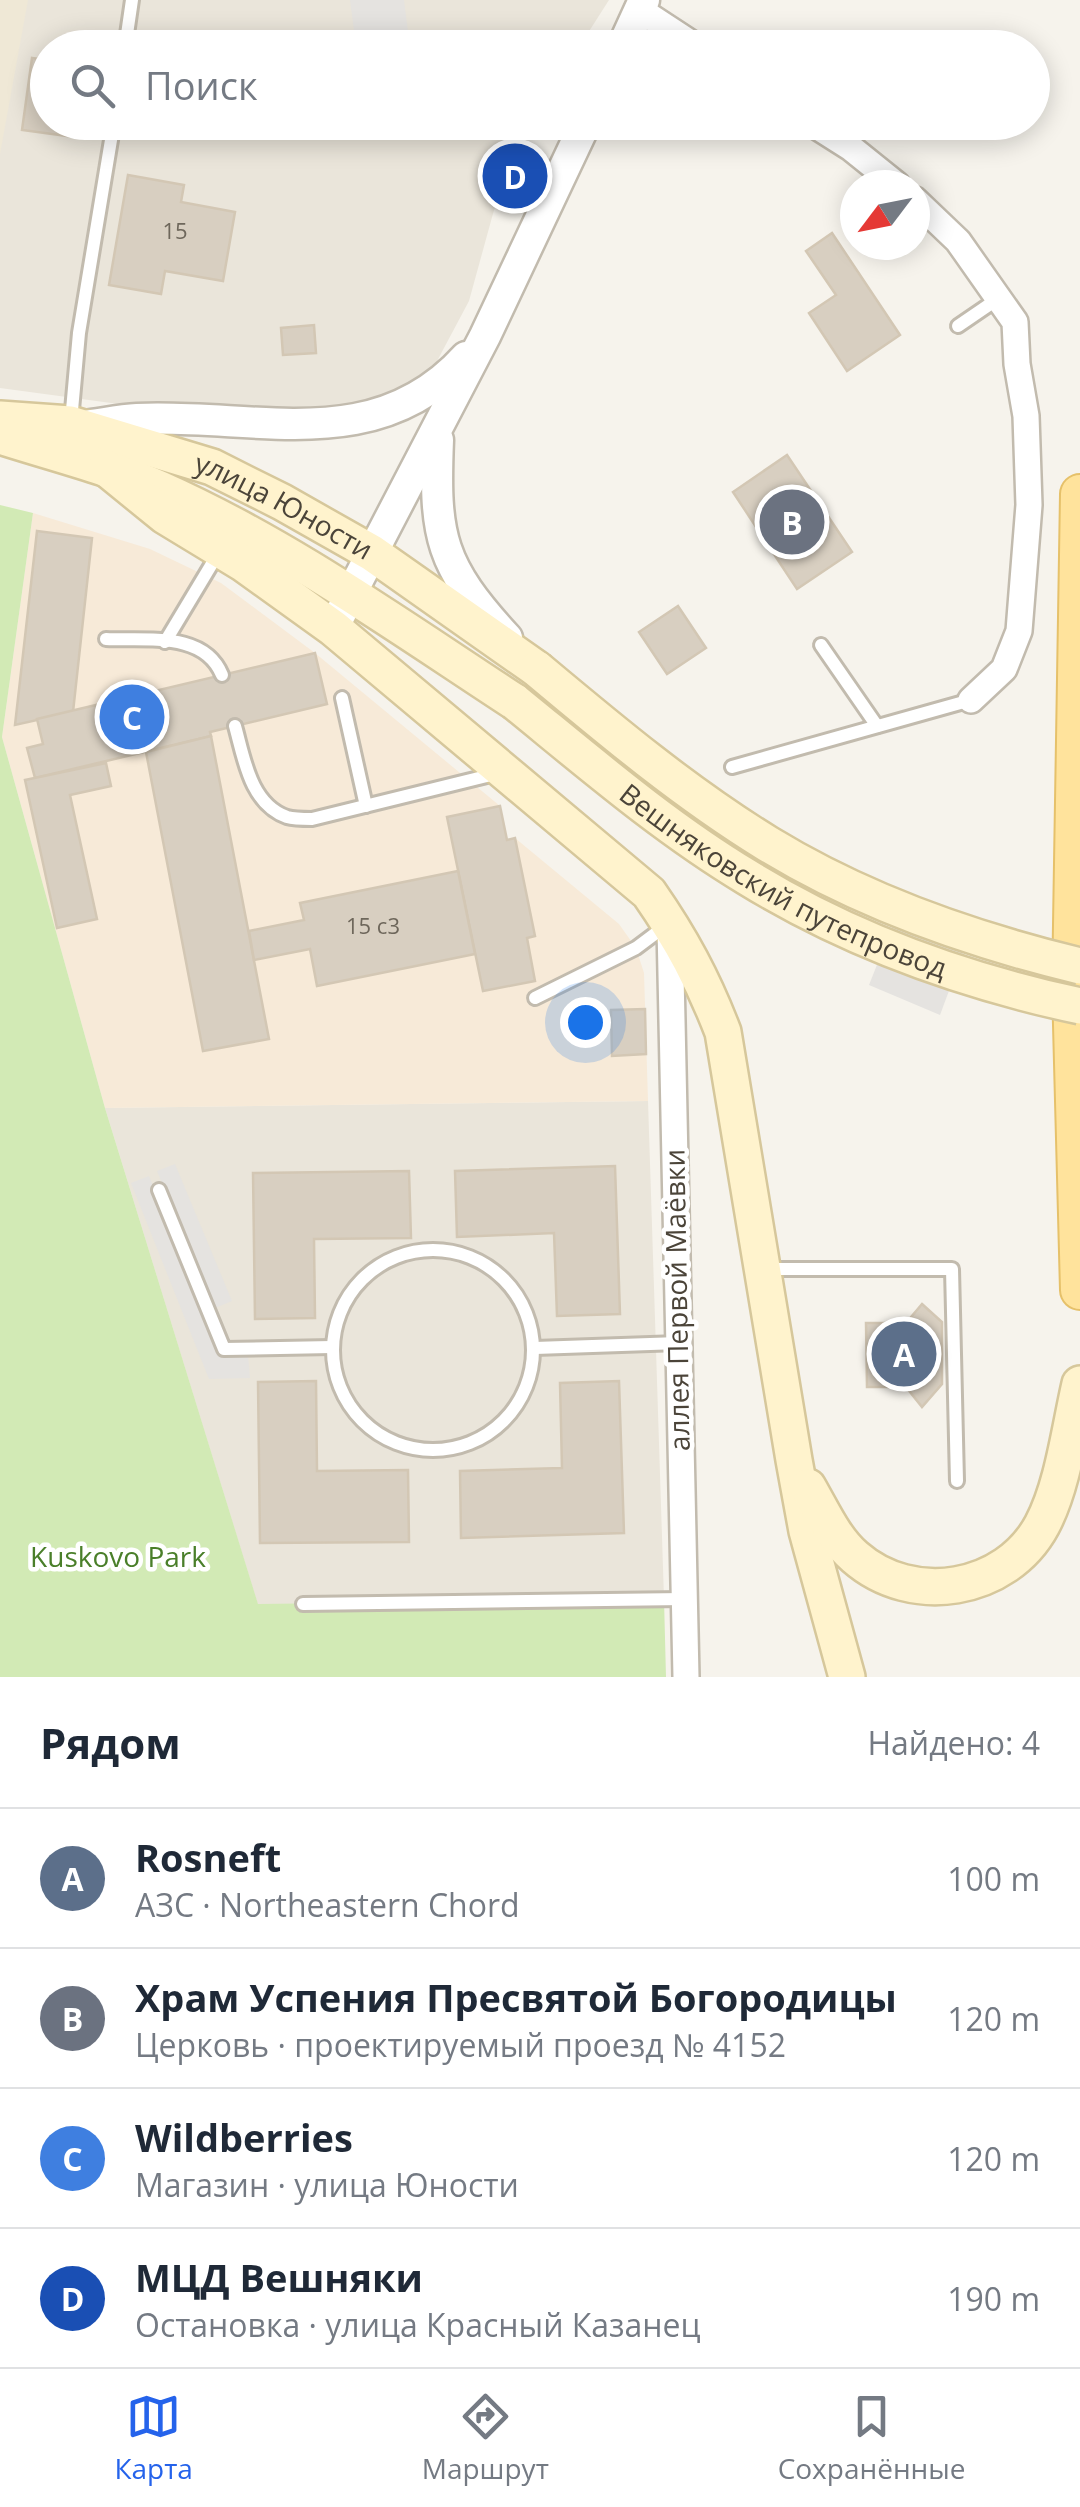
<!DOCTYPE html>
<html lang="ru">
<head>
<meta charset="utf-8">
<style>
  :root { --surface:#fff; --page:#f2f2f3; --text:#1f2937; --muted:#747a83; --line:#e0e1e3; --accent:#2563eb }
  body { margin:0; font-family:"Open Sans",sans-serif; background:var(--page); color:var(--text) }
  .compass { position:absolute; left:840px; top:170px; width:90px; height:90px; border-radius:50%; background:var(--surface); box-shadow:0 5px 25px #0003; rotate:238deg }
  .you { position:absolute; left:585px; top:1022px; width:35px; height:35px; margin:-25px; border:8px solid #fff; border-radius:50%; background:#1a73e8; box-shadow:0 0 0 15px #1a73e833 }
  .badge { display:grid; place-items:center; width:65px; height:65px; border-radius:50%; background:var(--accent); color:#fff; font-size:32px; font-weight:700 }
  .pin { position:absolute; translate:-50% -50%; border:5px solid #fff; box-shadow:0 2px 10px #0006 }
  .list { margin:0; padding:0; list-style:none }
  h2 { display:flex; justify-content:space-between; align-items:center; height:130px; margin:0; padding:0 40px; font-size:42px }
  h2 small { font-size:32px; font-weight:400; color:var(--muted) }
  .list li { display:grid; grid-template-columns:65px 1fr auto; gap:30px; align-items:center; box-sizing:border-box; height:140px; padding:0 40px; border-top:2px solid var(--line) }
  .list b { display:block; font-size:38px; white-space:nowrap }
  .list p { margin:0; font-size:32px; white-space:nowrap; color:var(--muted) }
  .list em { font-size:32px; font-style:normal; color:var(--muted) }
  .icon { flex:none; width:55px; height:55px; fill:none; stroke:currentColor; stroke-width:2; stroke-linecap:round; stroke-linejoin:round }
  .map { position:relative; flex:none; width:1080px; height:1677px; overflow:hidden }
  .search { position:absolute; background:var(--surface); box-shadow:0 5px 25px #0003; left:30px; right:30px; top:30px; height:110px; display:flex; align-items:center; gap:25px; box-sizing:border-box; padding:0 35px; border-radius:55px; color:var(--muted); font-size:38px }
  .sheet { height:690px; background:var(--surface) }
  nav { display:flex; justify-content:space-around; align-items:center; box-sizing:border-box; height:140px; border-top:2px solid var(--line); background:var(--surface); font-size:28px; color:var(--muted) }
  nav a { display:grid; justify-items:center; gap:5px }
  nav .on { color:var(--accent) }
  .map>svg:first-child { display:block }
  .residential { fill:#eae5da }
  .commercial { fill:#f7ead8 }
  .education { fill:#efe8d6 }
  .green { fill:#d2eab5 }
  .parking { fill:#e5e3e0 }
  .building { fill:#d8cfc1; stroke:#d3c7b4; stroke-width:2.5 }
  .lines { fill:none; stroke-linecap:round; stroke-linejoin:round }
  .service-casing { stroke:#c2bbae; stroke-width:18 }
  .minor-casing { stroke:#c2bbae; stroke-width:30 }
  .tertiary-casing { stroke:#c2bbae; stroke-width:35 }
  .secondary-casing { stroke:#d6c79b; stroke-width:40 }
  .primary-casing { stroke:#e6c16a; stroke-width:42 }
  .service { stroke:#fff; stroke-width:12 }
  .minor { stroke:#fff; stroke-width:25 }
  .tertiary { stroke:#fff; stroke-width:30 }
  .secondary { stroke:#fff3cd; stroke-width:35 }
  .primary { stroke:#ffe39c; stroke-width:38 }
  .secondary-bridge-casing { stroke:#d6c79b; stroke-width:40; stroke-linecap:butt }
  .secondary-bridge { stroke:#fff3cd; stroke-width:35 }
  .labels { text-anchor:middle; stroke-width:9; stroke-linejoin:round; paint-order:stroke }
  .number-label { font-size:22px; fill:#6e675b }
  .street-label { font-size:28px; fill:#4b4439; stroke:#fff }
  .park-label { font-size:28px; fill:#4a7f2a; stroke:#fff }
</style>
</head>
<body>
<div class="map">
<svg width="1080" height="1677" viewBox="0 0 1080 1677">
  <rect width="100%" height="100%" fill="#f6f3ec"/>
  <g class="residential">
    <polygon points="0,0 609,0 579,47 48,48 48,122 536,123 494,210 469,301 436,363 415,385 391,398 323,412 126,405 0,388"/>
    <polygon points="648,1101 664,1599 258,1605 105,1108"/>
  </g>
  <polygon class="commercial" points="33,513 150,549 221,583 315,653 500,806 507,839 515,838 619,924 636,948 644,973 648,1101 105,1108 2,737"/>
  <polygon class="education" points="0,0 28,0 0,154"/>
  <polygon class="green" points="0,505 33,513 2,737 105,1108 258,1604 664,1599 666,1677 0,1677"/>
  <g class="parking">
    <polygon points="350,0 404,0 410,47 356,47"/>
    <polygon points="903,899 973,926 940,1015 869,985"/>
    <polygon points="175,1164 232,1301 213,1309 157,1171"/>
    <polygon points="149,1176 221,1355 248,1355 250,1378 209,1379 131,1183"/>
  </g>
  <g class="building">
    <polygon points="32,58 48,60 48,122 84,122 82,138 22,130"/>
    <polygon points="128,175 184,185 181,202 235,212 223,281 165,271 161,294 109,285"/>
    <polygon points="832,233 900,335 847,371 809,313 836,295 806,251"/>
    <polygon points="314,325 316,353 283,355 281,328"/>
    <polygon points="787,455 852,552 797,589 733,492"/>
    <polygon points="37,531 92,538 73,712 15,725"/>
    <polygon points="678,606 706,648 667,674 639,632"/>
    <polygon points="315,653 327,704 210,732 211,736 35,778 27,748 43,744 37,719"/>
    <polygon points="211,736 269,1039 203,1051 146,752"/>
    <polygon points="106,763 111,786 70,795 97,919 57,928 25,780"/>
    <polygon points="500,806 507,840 515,838 535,936 527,938 535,981 483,991 447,817"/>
    <polygon points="458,871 475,954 317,986 310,949 254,960 249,931 304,920 300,903"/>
    <polygon points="645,1009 646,1054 612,1056 611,1010"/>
    <polygon points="615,1166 620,1314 557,1316 554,1233 457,1237 455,1171"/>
    <polygon points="409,1171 411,1238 314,1239 315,1318 255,1319 253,1173"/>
    <polygon points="922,1304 942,1322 942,1384 922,1407 906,1387 867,1387 866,1323 906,1323"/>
    <polygon points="316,1381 317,1471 408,1470 409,1542 260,1543 258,1382"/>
    <polygon points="619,1381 624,1533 461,1538 460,1471 562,1468 560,1383"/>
  </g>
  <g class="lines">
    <defs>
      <g id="service">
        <polyline points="125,48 132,0"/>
        <polyline points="958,326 999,298"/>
        <polyline points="71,421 79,333 114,122"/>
        <path d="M106 639C147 641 204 631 222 675"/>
        <polyline points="165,642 219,552"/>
        <polyline points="821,645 877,726"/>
        <polyline points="342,698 366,806"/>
        <path d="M235 726C244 758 250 804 287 817 294 819 305 819 312 819L499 773"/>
        <polyline points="732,767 971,700"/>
        <polyline points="535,998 636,948 668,924"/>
        <polyline points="159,1190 224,1349 332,1347"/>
        <circle cx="433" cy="1350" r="100"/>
        <polyline points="767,1269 952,1269 957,1481"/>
        <polyline points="535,1348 679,1343"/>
        <polyline points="303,1604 684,1599"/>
      </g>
      <g id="minor">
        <polyline points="640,10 698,48"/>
        <polyline points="810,122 851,148 897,185"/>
        <polyline points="915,200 958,241 1015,322 1017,364 1026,416 1029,505 1019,631 1004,669 971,700"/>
        <polyline points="670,927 686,1677"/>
      </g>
      <g id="tertiary">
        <polyline points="622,48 644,0"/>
        <path d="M83 426C101 424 119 420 137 419 255 413 375 458 466 357"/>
        <path d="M438 440C434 537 440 565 507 638"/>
        <polyline points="333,628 485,336 586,122"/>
      </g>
      <g id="secondary">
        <path id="s1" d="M0 419 70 424 212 467 282 502 372 553 537 669"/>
        <path d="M0 436C53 453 109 467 160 489 286 545 400 627 515 702"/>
        <path d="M106 468 165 516 244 564 333 628 649 893C681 939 703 980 723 1032L794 1460 807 1531 847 1677"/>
        <path d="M808 1487C822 1511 834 1539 855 1557 912 1607 1006 1592 1042 1525 1063 1486 1070 1427 1080 1384"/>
      </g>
      <polyline id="primary" points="1080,494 1072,987 1080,1290"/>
    </defs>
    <use href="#service" class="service-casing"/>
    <use href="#minor" class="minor-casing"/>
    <use href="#tertiary" class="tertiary-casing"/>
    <use href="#secondary" class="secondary-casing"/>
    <use href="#primary" class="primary-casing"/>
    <use href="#service" class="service"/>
    <use href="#minor" class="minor"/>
    <use href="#tertiary" class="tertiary"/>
    <use href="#secondary" class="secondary"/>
    <use href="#primary" class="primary"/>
    <defs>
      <g id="secondary-bridge">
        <path d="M537 669C611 731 685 793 768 844 863 902 972 940 1080 966"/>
        <path id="s2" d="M515 702C590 763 664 827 747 877 849 940 964 981 1080 1006"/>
      </g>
    </defs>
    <use href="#secondary-bridge" class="secondary-bridge-casing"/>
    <use href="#secondary-bridge" class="secondary-bridge"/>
  </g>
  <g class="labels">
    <g class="number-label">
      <text x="175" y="239">15</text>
      <text x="373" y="934">15 с3</text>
    </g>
    <g class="street-label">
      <text dy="10" stroke="none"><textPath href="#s1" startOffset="300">улица Юности</textPath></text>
      <text dy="10" stroke="none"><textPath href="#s2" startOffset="325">Вешняковский путепровод</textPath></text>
      <text transform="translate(677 1300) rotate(-91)" y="10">аллея Первой Маёвки</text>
    </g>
    <g class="park-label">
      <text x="118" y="1567">Kuskovo Park</text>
    </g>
  </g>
</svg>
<svg class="compass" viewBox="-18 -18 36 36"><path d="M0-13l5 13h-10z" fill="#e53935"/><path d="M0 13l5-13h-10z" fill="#747a83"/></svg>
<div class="you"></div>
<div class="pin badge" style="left:904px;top:1354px;background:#5c6f8a">A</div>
<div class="pin badge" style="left:792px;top:522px;background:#6b7280">B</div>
<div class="pin badge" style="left:132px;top:717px;background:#3f7fe0">C</div>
<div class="pin badge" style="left:515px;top:176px;background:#1a4fb4">D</div>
<div class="search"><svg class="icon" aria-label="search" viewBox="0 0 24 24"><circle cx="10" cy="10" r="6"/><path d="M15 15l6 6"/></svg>Поиск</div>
</div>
<section class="sheet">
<h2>Рядом<small>Найдено: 4</small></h2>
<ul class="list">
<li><span class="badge" style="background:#5c6f8a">A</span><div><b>Rosneft</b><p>АЗС · Northeastern Chord</p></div><em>100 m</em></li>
<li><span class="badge" style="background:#6b7280">B</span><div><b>Храм Успения Пресвятой Богородицы</b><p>Церковь · проектируемый проезд № 4152</p></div><em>120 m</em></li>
<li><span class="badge" style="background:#3f7fe0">C</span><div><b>Wildberries</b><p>Магазин · улица Юности</p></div><em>120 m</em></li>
<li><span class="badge" style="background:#1a4fb4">D</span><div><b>МЦД Вешняки</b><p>Остановка · улица Красный Казанец</p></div><em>190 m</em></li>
</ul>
</section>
<nav>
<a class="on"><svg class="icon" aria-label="map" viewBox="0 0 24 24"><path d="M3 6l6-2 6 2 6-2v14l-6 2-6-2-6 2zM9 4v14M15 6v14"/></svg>Карта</a>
<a><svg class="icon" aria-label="directions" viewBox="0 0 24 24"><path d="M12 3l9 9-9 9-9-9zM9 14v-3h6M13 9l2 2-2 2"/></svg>Маршрут</a>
<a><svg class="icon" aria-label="saved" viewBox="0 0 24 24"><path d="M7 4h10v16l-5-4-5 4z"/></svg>Сохранённые</a>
</nav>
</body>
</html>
